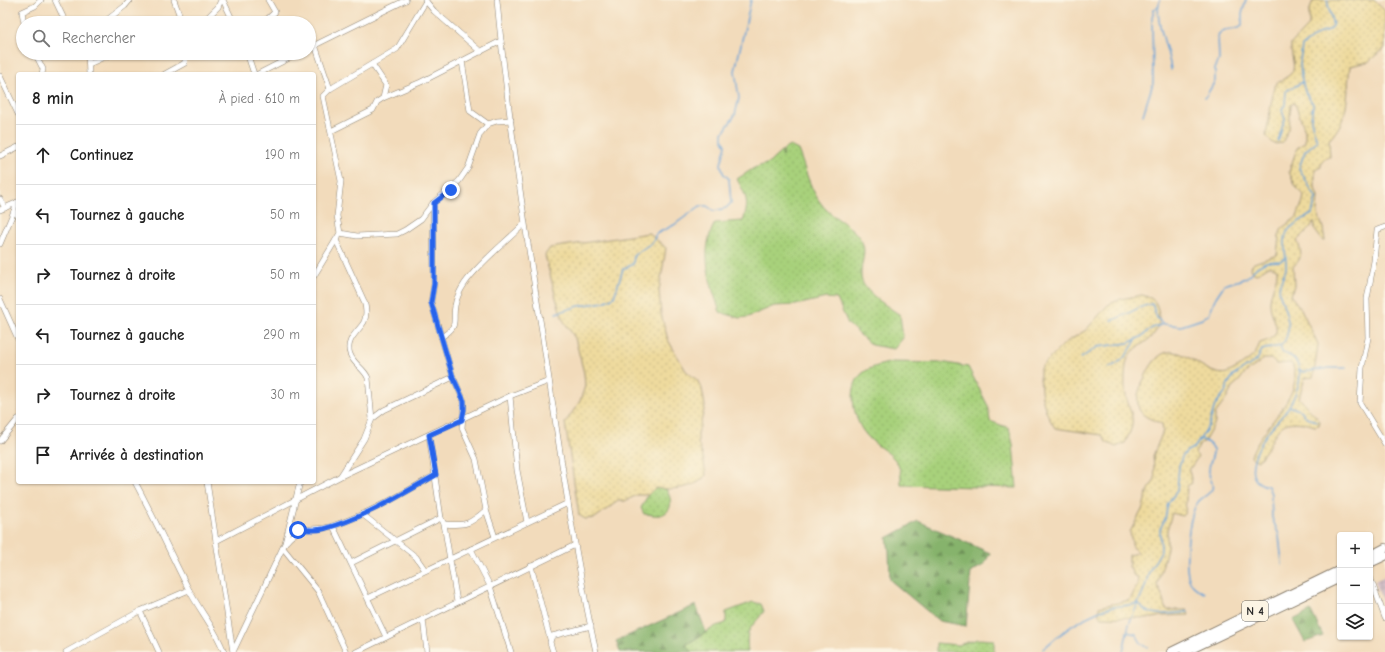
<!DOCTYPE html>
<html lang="fr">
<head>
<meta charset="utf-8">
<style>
  :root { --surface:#fff; --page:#f2f2f2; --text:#222; --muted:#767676; --line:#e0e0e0 }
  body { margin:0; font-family:"Comic Neue",sans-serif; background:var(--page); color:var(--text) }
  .controls { position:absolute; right:12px; bottom:12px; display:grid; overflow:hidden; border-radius:4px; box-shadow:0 1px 3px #0004 }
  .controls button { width:36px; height:36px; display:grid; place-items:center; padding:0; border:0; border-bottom:1px solid var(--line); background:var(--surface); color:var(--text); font:20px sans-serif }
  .stop { position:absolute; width:12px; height:12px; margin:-9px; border:3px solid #2563eb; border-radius:50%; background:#fff }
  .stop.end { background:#2563eb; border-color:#fff; box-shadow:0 1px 4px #0008 }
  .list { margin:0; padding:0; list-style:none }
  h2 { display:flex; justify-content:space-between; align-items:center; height:52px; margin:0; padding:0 16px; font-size:17px }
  h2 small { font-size:13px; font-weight:400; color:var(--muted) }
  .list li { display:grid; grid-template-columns:26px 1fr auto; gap:12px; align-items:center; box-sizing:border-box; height:60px; padding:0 16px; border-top:1px solid var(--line) }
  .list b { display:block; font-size:15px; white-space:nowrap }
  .list em { font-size:13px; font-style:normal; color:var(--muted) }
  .icon { flex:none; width:22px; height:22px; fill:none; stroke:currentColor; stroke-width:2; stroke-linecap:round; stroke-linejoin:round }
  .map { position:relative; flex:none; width:1385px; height:652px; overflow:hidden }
  .search { position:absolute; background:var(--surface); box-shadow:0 1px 3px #0004; left:16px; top:16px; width:300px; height:44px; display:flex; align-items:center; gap:10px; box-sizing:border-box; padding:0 14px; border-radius:22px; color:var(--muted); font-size:15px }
  .panel { position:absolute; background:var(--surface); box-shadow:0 1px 3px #0004; left:16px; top:72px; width:300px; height:412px; border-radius:4px }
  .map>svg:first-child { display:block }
  .industrial { fill:url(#industrial-grid) }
  .grass { fill:url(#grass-dots); stroke:#6a7e54 }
  .forest { fill:url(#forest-firs); stroke:#586f4c }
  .sand { fill:url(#sand-dots); stroke:#8c8264 }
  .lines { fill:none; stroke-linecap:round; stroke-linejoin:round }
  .stream { stroke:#65a2d7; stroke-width:1.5 }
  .minor-casing { stroke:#8e8373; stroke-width:6 }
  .trunk-casing { stroke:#8e8373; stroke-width:10 }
  .minor { stroke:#fff; stroke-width:5 }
  .trunk { stroke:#fff; stroke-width:8 }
  .route { stroke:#2563eb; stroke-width:5 }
  .labels { text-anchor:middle; stroke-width:3; stroke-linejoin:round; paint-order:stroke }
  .shield { fill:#fcf5e5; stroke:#6a6863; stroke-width:1 }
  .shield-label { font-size:12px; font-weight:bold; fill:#2b2b2b }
</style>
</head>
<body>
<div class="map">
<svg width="1385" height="652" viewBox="0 0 1385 652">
  <defs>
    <pattern id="industrial-grid" width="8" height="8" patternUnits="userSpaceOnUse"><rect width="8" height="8" fill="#d2bdc6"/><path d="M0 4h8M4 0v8" fill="none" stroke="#b4a3aa"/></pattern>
    <pattern id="grass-dots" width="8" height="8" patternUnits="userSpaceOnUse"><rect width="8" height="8" fill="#a8d17c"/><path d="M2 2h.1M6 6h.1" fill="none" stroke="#91b46b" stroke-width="1.8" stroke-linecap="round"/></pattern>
    <pattern id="forest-firs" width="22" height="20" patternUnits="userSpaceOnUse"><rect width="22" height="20" fill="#86b36c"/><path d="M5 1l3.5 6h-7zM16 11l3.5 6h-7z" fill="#6e9259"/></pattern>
    <pattern id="sand-dots" width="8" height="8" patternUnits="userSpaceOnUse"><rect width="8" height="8" fill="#eeda9e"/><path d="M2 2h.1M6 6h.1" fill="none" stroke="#cb8" stroke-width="1.8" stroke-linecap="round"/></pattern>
  </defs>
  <rect width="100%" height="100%" fill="#fcf5e5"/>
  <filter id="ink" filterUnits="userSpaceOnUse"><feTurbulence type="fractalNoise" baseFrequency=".025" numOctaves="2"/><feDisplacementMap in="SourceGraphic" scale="8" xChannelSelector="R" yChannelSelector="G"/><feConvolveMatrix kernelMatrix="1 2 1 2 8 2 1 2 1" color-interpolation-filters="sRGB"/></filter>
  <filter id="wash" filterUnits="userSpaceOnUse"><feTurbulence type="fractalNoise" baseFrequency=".012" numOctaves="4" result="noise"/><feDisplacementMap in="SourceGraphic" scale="16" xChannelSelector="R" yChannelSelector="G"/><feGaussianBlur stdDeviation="0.9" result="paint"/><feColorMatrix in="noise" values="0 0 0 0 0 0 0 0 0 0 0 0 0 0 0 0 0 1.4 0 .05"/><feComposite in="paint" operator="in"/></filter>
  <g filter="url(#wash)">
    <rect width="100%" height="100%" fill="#f2dbbb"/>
    <polygon class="industrial" points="1385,576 1385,610 1375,581"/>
    <g class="grass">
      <path d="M790 146 798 150C805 167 810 191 823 206 834 219 851 224 861 240 868 252 860 263 861 276 861 291 889 307 900 315L903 338 894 349 871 345 848 324 837 299 826 298 796 305 774 306 748 317 739 318 720 312C710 283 699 251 715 223L743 221C750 202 746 196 737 179L754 168 769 163 782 151V156L784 149Z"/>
      <path d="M892 362 947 363 968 367 988 406 990 421 1009 428 1013 444 1017 488 901 485C903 451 880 454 864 432 854 419 848 391 859 377 866 367 882 365 892 362Z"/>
      <path d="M655 488 666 489C672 498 674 512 660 515 655 516 649 514 644 514L641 508 648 495Z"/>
      <path d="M753 602 761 604 764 611C751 630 745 626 748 652H693L686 645 716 626 726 623V612Z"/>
      <polygon points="978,639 994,640 994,652 936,652 936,643 958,645"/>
    </g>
    <g class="forest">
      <polygon points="918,521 990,553 984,565 971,572 966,626 939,621 890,580 889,551 887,538"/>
      <polygon points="696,605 706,632 686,645 693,652 620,652 616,641"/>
      <polygon points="1311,611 1323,636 1305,642 1293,620"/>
    </g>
    <g class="sand">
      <path d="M1313 0H1374L1385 11V48L1368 62 1350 66C1346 95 1351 117 1329 140L1330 157H1326L1321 162V167L1315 170V188L1318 197 1317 211 1323 228 1325 241H1323L1314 229 1315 223H1313L1310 228 1297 241C1302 251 1303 259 1293 266L1294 285 1291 296 1301 309 1318 344 1314 374 1313 377 1305 378 1299 398 1320 421 1319 425 1315 426C1273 413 1280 435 1258 461L1251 457C1256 431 1310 393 1291 363L1276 364 1271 359H1264L1245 373 1239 381 1233 386 1227 398 1215 414V423L1204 442 1201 443 1195 453 1198 457 1189 470 1192 483 1187 486 1185 513 1182 516 1172 513 1167 530V549L1157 585 1162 595 1165 608 1168 610H1187L1189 615 1161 616 1153 618 1101 617 1099 615V607L1130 600 1137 586 1138 577 1134 576 1129 566V555L1138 553 1133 548 1130 532 1143 508 1146 495 1155 479 1153 456 1163 431 1162 424C1153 419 1139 417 1138 405 1136 393 1142 383 1147 373 1172 322 1201 380 1227 373 1233 371 1251 359 1255 354 1257 351 1258 347 1260 343 1291 334 1268 319 1270 300 1271 289 1278 279 1277 269L1269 266 1256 274 1252 272 1251 267 1254 263 1277 255 1279 236 1282 228 1297 217 1303 201 1304 195 1296 187 1289 172 1297 148 1305 142V130L1295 104 1293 103 1291 105 1289 129 1282 143 1274 144 1266 136 1274 87C1278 80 1291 77 1293 70 1295 63 1290 53 1291 44L1309 25V13Z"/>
      <path d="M649 233 666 248 659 291 661 314 668 340 686 371 697 380 702 389 705 406 698 434V443L703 457 706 475C696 489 672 490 655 488L648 495H637L625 501H618L595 518 585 519 579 515 565 423 580 401 585 386 584 373 575 338 563 320 556 298 545 255 550 248Z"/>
      <path d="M1142 295C1152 298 1156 300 1158 310 1165 345 1130 340 1126 365 1125 374 1124 387 1126 396 1128 405 1134 416 1132 426 1131 431 1127 438 1125 443L1116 447 1106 442 1102 435 1055 428C1042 408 1040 392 1040 368L1065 343 1086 330 1108 305 1121 299Z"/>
    </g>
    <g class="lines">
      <g class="stream">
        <path d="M1160 0C1153 19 1169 49 1171 70"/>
        <path d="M1205 98 1215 81V69L1219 60 1218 35C1224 26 1234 32 1242 26V14L1246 0"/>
        <polyline points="1143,115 1153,83 1152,17 1154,10 1159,5"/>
        <path d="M1278 141C1281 134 1281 127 1285 120L1282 109 1285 105 1286 91 1303 82"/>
        <polyline points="556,313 579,306 604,302 614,297 623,269 633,264 634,255 653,242 656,234 674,225 700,206 707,206 714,211 726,208 731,203 729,179 723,173 721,164 726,145 723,140 723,133 735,115 739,98 735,71 751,0"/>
        <path d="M1111 320C1126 317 1136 306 1152 304L1157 318 1163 324"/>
        <path d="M1280 346 1282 352C1286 355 1292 355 1295 360 1306 375 1296 394 1288 408 1284 415 1277 421 1272 427 1260 441 1237 481 1268 486L1271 494 1272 518 1279 535 1282 564"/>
        <polyline points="1081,358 1097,347 1128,343 1141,337 1152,328 1163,324 1181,326 1202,319 1209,314 1216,297 1224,285 1246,278 1257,267 1266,262 1280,261 1286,258"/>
        <path d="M1108 368C1122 363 1129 353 1136 340"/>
        <polyline points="1300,370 1304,372 1329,368 1346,368"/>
        <path d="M1289 406 1302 411C1305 418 1310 420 1317 421"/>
        <path d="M1201 439C1224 450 1207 456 1209 474 1210 479 1214 484 1212 489 1209 495 1202 497 1198 502 1188 515 1184 563 1189 579 1191 586 1198 590 1204 593"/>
        <polyline points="1127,632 1136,634 1141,643 1148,648"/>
        <path d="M1043 649C1060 633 1080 619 1102 610 1113 605 1126 607 1138 603 1147 619 1172 613 1188 612"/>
        <path d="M1123 652 1129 624 1145 587 1149 572 1161 551 1160 529 1165 519 1168 503 1177 491 1179 466 1182 457 1187 451 1195 447 1209 425 1215 405 1226 391 1228 384 1233 376 1257 360 1262 350C1269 347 1280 349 1284 342 1294 324 1284 310 1280 294 1277 284 1284 278 1286 268 1287 257 1282 242 1287 232 1292 224 1304 219 1312 214L1316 198 1299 168 1305 151 1317 141 1311 120 1313 104 1305 92 1301 76 1300 61 1302 46 1321 32 1329 30 1333 26 1327 0"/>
      </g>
    </g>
  </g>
  <g filter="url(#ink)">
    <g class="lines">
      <defs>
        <g id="minor">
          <polyline points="55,0 66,23"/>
          <polyline points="223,0 234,23"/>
          <polyline points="425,0 434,11 481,52"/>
          <path d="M497 0C507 111 524 222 542 332 558 439 573 546 596 652"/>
          <polyline points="24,23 22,12 35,6 41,0"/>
          <polyline points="103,23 125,6 130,0"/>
          <polyline points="172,23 178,19 179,14 174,0"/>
          <polyline points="202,23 218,7 221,0"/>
          <polyline points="263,23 275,12 268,0"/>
          <polyline points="315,45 330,89"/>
          <polyline points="309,48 406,0"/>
          <polyline points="35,53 43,69 42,74"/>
          <polyline points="88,53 89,74"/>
          <polyline points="247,53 254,74"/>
          <polyline points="462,61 470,111 488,124"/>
          <polyline points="89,64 113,53"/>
          <polyline points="372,64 386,85 383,98"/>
          <polyline points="165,74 185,63 185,57 183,53"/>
          <polyline points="258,74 299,53"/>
          <polyline points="0,76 18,114"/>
          <polyline points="331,131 373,110 377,102 383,98 421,82 501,41"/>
          <polyline points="0,156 18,147"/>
          <polyline points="0,199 5,208"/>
          <polyline points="17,202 14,211 18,216"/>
          <polyline points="433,203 434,284 431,302 453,377 464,401 462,428 476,459 486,510 495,537"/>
          <polyline points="0,210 18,202"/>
          <polyline points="1385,227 1377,230 1374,261 1367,299 1368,338 1362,368 1360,403 1385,444"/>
          <polyline points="340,233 357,236 397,234 405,230 421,219 433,203 459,181 468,168 480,134 488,124 497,121 511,120"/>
          <path d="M336 240 364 301C366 307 367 315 364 322 358 332 345 340 350 354 354 365 364 368 368 378L372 419 364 439 341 475"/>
          <polyline points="0,244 14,211"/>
          <polyline points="314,276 340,233 337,216 341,181 323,96 330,89 397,49 426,1"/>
          <polyline points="0,299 18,339"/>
          <path d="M441 337C460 326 452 322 455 306 456 299 461 289 465 283 481 261 505 243 524 224"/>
          <polyline points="510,396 517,470 527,522"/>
          <polyline points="372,419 384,410 453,377"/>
          <polyline points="429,435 441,518 444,524 457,602"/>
          <polyline points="0,441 18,419"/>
          <path d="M135 482C154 517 170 553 188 588 199 610 216 629 224 652"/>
          <polyline points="207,482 216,541"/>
          <polyline points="362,514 416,557 425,570"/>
          <path d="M444 524C466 526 470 524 486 510"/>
          <polyline points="333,526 386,637"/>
          <path d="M287 541C300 524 315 532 332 526 369 514 402 494 435 475"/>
          <polyline points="283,548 318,591 346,652"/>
          <polyline points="471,549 490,586 511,652"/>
          <polyline points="351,563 441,518"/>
          <polyline points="531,566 550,639"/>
          <polyline points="1370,577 1385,618"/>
          <polyline points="368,598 568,503"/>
          <polyline points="140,611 159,652"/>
          <polyline points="423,619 427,652"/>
          <polyline points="66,652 140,611 189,590"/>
          <polyline points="233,652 216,541 341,476 510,396 549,381"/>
          <polyline points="233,652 285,543 300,482"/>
          <polyline points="356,652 575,545"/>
          <polyline points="553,652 550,642 552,636 591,626"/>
        </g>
        <g id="trunk">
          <polyline points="1370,556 1385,548"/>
          <polyline points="1370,563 1385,556"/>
          <polyline points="1171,652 1340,570"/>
          <polyline points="1185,652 1340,578"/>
        </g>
      </defs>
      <use href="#minor" class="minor-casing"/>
      <use href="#trunk" class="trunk-casing"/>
      <use href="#minor" class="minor"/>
      <use href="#trunk" class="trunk"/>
    </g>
  </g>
  <g class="lines" filter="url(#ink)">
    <path class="route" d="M298 530C306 529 315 531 323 529 363 519 400 495 436 475L429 435 462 420 464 410V401L453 377 431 302 434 284V203L451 190"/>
  </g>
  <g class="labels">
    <rect class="shield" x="1242" y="601" width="26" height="20" rx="3"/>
    <g class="shield-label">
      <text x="1255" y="615">N 4</text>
    </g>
  </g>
</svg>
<div class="controls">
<button>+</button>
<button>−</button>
<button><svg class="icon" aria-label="layers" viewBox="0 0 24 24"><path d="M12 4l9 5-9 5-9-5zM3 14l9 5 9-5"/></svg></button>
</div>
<div class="stop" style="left:298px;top:530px"></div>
<div class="stop end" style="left:451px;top:190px"></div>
<div class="search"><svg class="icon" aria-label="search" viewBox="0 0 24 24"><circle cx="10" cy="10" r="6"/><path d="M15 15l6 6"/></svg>Rechercher</div>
<section class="panel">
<h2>8 min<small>À pied · 610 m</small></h2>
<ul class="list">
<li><svg class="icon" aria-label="ahead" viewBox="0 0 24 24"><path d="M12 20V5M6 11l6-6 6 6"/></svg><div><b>Continuez</b></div><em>190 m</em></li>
<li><svg class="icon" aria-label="left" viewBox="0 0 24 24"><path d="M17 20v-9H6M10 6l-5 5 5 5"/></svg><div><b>Tournez à gauche</b></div><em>50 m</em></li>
<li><svg class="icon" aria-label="right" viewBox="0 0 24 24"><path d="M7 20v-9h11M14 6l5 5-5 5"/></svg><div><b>Tournez à droite</b></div><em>50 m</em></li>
<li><svg class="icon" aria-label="left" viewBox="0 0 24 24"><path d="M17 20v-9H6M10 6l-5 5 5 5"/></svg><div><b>Tournez à gauche</b></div><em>290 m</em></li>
<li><svg class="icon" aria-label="right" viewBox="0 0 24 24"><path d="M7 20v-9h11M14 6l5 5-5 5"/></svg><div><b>Tournez à droite</b></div><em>30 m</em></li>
<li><svg class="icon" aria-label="arrive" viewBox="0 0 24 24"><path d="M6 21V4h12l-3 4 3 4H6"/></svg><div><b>Arrivée à destination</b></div></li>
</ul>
</section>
</div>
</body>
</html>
